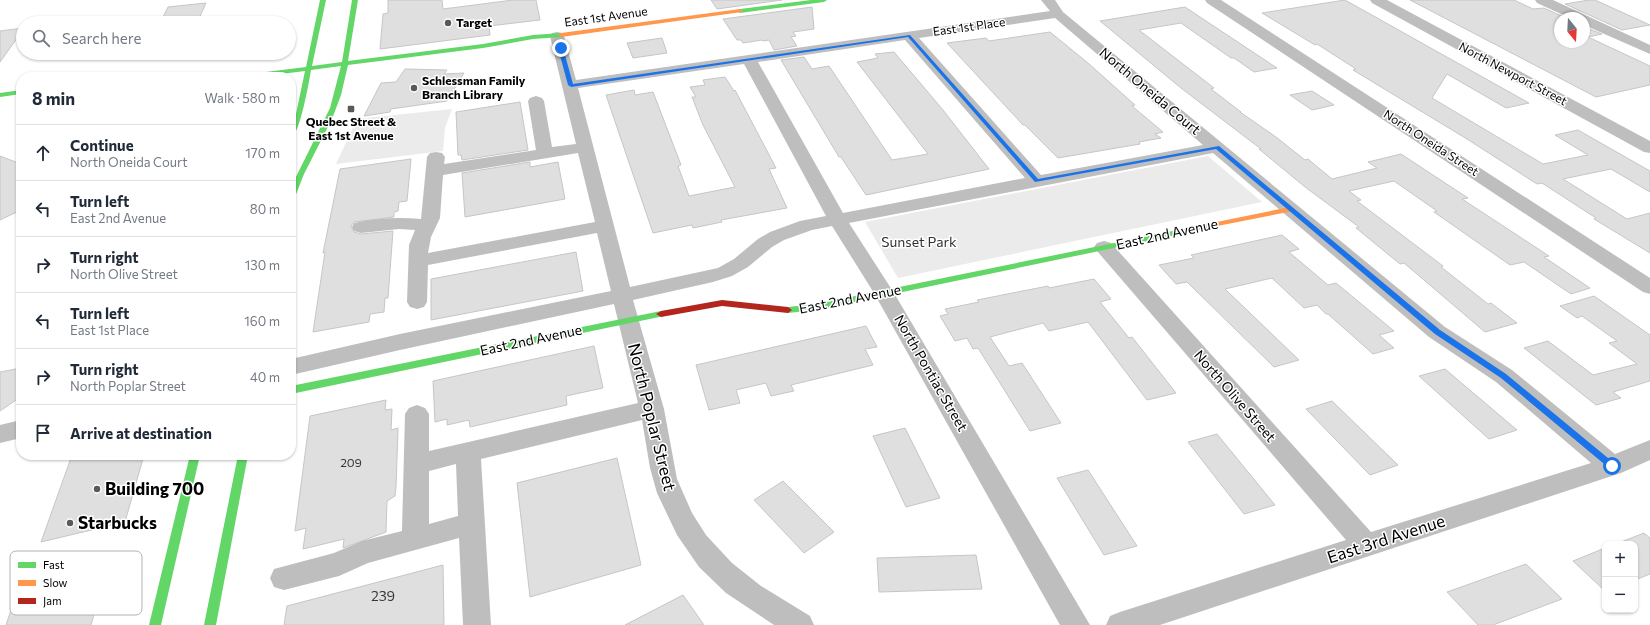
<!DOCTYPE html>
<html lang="en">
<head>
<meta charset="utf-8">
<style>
  :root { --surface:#fff; --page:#f2f2f3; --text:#1f2937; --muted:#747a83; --line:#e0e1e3 }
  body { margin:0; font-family:Commissioner,sans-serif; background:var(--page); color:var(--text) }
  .controls { position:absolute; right:12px; bottom:12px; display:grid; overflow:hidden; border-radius:8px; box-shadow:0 1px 3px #0004 }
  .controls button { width:36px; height:36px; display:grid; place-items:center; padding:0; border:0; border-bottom:1px solid var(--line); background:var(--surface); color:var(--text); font:20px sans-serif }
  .compass { position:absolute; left:1554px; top:12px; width:36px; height:36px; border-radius:50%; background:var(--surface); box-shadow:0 1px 3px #0004; rotate:162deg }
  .stop { position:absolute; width:12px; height:12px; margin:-9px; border:3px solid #1a73e8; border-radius:50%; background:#fff }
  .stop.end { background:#1a73e8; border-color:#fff; box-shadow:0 1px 4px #0008 }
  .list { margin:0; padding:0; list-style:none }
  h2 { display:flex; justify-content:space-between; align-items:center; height:52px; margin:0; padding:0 16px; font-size:17px }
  h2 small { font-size:13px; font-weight:400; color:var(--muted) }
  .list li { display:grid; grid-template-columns:26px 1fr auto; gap:12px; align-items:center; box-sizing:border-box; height:56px; padding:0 16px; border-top:1px solid var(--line) }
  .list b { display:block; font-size:15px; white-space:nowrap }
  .list p { margin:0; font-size:13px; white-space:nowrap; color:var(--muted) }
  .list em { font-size:13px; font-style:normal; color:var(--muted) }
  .icon { flex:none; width:22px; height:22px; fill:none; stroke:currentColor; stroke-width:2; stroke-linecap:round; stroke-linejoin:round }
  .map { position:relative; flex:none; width:1650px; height:625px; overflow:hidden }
  .search { position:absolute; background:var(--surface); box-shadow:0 1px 3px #0004; left:16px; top:16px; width:280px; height:44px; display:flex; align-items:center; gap:10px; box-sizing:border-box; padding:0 14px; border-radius:22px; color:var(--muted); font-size:15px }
  .panel { position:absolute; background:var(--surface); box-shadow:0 1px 3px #0004; left:16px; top:72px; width:280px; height:388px; border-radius:16px }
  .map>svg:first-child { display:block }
  .green { fill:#ebebeb }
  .building { fill:#dfdfdf; stroke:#c6c6c6 }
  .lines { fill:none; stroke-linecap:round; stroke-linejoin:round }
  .street { fill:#bebebe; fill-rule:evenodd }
  .fast { fill:#63d668; fill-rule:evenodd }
  .slow { fill:#ff974d; fill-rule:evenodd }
  .jam { fill:#b3261e; fill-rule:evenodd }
  .route { fill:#1a73e8 }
  .poi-dot { fill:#595959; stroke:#fff; stroke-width:1.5 }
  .labels { text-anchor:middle; stroke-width:3; stroke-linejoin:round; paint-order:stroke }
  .far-street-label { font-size:12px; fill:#000; stroke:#fff }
  .far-poi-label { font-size:12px; font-weight:bold; fill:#000; stroke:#fff; text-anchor:start }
  .number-label { font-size:12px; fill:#383838 }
  .street-label { font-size:14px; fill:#000; stroke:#fff }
  .park-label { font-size:14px; fill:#323232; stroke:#fff }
  .near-number-label { font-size:14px; fill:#383838 }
  .near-street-label { font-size:17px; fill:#000; stroke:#fff }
  .near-poi-label { font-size:17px; font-weight:bold; fill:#000; stroke:#fff; text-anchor:start }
  .key { fill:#fff; stroke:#b2b2b2; stroke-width:1 }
  .key-label { font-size:11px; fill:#000 }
</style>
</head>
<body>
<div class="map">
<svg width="1650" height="625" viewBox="0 0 1650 625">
  <rect width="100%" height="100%" fill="#fff"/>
  <g class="green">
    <polygon points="452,109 445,128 443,151 336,164 357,119"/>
    <polygon points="1208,156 1262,202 898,278 865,222"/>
  </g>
  <g class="building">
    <polygon points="388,0 442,0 443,9 513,0 536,0 540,20 489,26 490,35 380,49 383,14 388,13"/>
    <polygon points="711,0 782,0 717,9"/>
    <polygon points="1345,0 1529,103 1506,108 1447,74 1432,98 1543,164 1588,155 1555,135 1578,130 1650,171 1650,192 1611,169 1563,179 1627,219 1650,213 1650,253 1594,219 1596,218 1542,183 1537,184 1467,139 1353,70 1356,69 1317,44 1315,45 1262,13"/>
    <polygon points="1410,0 1514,0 1533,9 1544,8 1566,18 1560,18 1560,42 1584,42 1584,27 1602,34 1588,37 1650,66 1650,85 1596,97"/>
    <polygon points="1589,0 1595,0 1650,25 1622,30 1565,4"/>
    <polygon points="206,3 197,23 160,23 168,7"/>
    <polygon points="812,7 814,29 793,32 796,36 791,37 797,46 774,50 769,40 763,41 762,40 743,43 741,40 737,40 723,19"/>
    <polygon points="1185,7 1277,68 1254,72 1234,58 1231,58 1181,23 1139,30 1214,88 1211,89 1241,112 1240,112 1276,137 1305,160 1308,159 1332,179 1377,168 1368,162 1401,154 1468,198 1462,199 1549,256 1544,257 1590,288 1571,294 1524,262 1510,265 1434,212 1437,211 1394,181 1349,191 1361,200 1357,201 1443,266 1441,267 1488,304 1491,303 1517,323 1485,332 1404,263 1400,264 1356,228 1359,227 1305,187 1259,149 1261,149 1181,88 1100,21"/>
    <polygon points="23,28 23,30 0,62 0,31"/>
    <polygon points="1050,32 1088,63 1135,105 1132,106 1163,132 1155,134 1161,138 1139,142 1140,144 1058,158 1025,125 1023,125 947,43 986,38 989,41"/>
    <polygon points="662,38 667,53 633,58 627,43"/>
    <polygon points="894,52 943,110 989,169 866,195 841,157 839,157 781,60 804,57 812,69 829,66 892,160 928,154 857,62 878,58 875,54"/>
    <polygon points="405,69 447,70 444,74 464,73 447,101 391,109 390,112 364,116 381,83 396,82"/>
    <polygon points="725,77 734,91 735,90 776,168 769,169 787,208 721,220 722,222 693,228 692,225 653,233 606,95 634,90 635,95 653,92 681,165 678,166 689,196 735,187 703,125 692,97 696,97 690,87 705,85 703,80"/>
    <polygon points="1312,91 1334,105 1312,110 1290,95"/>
    <polygon points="520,102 528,150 462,160 461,155 458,155 456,112"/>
    <polygon points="0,156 21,164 21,210 0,220"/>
    <polygon points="411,159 407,201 399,202 398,211 394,212 394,217 354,222 351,226 354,232 361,234 393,231 388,298 385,298 384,312 370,314 369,322 313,332 325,252 323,253 340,169"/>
    <polygon points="530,162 530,167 558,162 565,199 465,217 462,173"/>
    <polygon points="1282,235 1299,249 1289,252 1328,285 1336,283 1394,331 1379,335 1394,348 1373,354 1328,314 1326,314 1317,305 1304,308 1272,278 1225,289 1299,360 1274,367 1187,282 1176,284 1159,265 1194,258 1191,255"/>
    <polygon points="576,252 583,291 431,320 431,279"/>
    <polygon points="1094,279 1111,299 1100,302 1129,338 1132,337 1176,393 1147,400 1088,322 1049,331 1043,323 990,337 1009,366 1022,363 1061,423 1030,431 978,348 973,349 967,338 955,341 940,316 948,314 945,309 979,302 977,300 1048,286 1049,288"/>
    <polygon points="1594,296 1650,335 1650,381 1613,392 1621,398 1596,405 1524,348 1548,341 1593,375 1637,364 1609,343 1617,341 1582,316 1577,318 1560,306"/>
    <polygon points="866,326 877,347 865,349 873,365 791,385 794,391 771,396 766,383 736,390 740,403 709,410 696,365"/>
    <polygon points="594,346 603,388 566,396 567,405 470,427 469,420 447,425 447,419 435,422 433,381"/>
    <polygon points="21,368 21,387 16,400 0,411 0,372"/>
    <polygon points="1445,369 1517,430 1489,439 1419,376"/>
    <polygon points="386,400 385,410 392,409 391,430 398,428 396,487 395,496 387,501 386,532 343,548 344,539 303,549 306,528 295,531 310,416"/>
    <polygon points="1332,401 1398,465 1370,475 1306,409"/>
    <polygon points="905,428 940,498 906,507 873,436"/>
    <polygon points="1217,434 1275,505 1244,514 1188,442"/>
    <polygon points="72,455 144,455 125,522 41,542"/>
    <polygon points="617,458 641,565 530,597 517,483"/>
    <polygon points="1088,470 1137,546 1104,555 1057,478"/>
    <polygon points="783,481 834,532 804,553 754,500"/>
    <polygon points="1644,533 1650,538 1650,574 1635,580 1635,544 1616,544"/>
    <polygon points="1605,548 1605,591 1573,561"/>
    <polygon points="976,555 982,589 879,592 877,558"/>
    <polygon points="1526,564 1562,599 1493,625 1478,625 1447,592"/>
    <polygon points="443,565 444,625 284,625 287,606"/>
    <polygon points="105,576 91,625 6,625 15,598"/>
    <polygon points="683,595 704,625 625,625"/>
  </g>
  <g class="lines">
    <g class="street">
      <path d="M1041 0H1055L1063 12 1445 327 1512 370 1615 454 1650 440V460L1621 473 1160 625H1106L1110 616 1120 612 1346 540 1097 251 1094 247 1097 243 1104 241 1111 243 1371 532 1591 463 1496 382 1429 337 1213 153 849 223 894 293 1090 625H1060L874 293 832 226 812 230 784 240 772 247 748 267 732 276 713 282 633 300 664 409 677 479 692 513 706 535 732 563 761 586 810 616 814 625H774L726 593 699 567 677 535 657 493 650 468 642 420 481 459 491 625H463L459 538 368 563 339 576 284 590 274 587 270 578 274 569 334 553 362 541 402 531 405 414 409 408 417 405 425 408 429 414V451L638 403 614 304 400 350 291 375V359L400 334 611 291 597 233 428 265 427 302 424 307 417 309 410 307 407 302 409 245 415 230 399 229 361 233 354 231 352 227 354 223C376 218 399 217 421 219L427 157 430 153 436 152 442 153 445 157 444 164 536 150 528 101 530 98 536 96 542 98 544 101 552 147 576 144 550 36 552 33 557 32 562 33 564 36 576 80 1050 11ZM1055 18 1203 145 1041 175 919 38ZM905 40 1025 178 843 213 758 62ZM744 64 826 216 800 221 770 232 758 239 734 259 718 268 630 287 578 88ZM578 153 595 222 428 253 431 237 440 218 443 175ZM456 464 458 516 429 524V471Z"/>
      <polygon points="1205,0 1221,0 1650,278 1650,294 1643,292 1207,3"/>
      <polygon points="1370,0 1387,0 1650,141 1650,153 1644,152 1372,3"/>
      <polygon points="1535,0 1553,0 1650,45 1650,54 1584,25 1584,18 1570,18 1537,3"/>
      <polygon points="21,420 21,438 0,443 0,425"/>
    </g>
    <g class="fast">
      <path d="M320 0H326L312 66 342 62 352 0H358L348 61 483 44 533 35 561 33 564 35 561 37 533 39 483 48 348 65 341 95 332 119 304 174 295 197 291 199V187L330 108 341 66 311 70C309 82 300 134 291 138V126L296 114 305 71 257 77H239L242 75 306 67Z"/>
      <polygon points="811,0 827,0 824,2 740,13 737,11 740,9"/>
      <polygon points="21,90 21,94 0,97 0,93"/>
      <polygon points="1202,225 1205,225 1206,227 1205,229 816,310 788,313 784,310 788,307 816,304"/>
      <polygon points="661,311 664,312 666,314 664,316 291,394 291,386"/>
      <polygon points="190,455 200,455 161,625 149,625"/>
      <polygon points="238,455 248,455 216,625 204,625"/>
    </g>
    <g class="slow">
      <polygon points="740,9 743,11 742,12 561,37 558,35 561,33"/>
      <polygon points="1290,207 1293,207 1294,209 1293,211 1202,229 1198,227 1202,225"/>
    </g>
    <polygon class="jam" points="722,300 788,307 792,310 788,313 722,306 661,317 656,314 661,311"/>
  </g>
  <polygon class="route" points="910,35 1038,179 1219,146 1440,330 1506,374 1614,463 1614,468 1609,468 1501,378 1435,334 1216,149 1035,182 908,37 571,87 568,85 558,48 561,46 563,48 573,84"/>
  <g class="poi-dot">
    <circle cx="448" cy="23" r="4"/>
    <circle cx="414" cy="88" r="4"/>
    <rect x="347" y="105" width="8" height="8" rx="2"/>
    <circle cx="97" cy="489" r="4"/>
    <circle cx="70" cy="523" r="4"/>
  </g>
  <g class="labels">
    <g class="far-street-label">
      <text transform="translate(606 17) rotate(-8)" y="4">East 1st Avenue</text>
      <text transform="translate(969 27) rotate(-8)" y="4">East 1st Place</text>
      <text transform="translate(1513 74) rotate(28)" y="4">North Newport Street</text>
      <text transform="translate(1431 143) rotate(33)" y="4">North Oneida Street</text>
    </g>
    <g class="far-poi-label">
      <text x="456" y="27">Target</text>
      <text x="422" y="85">Schlessman Family<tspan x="422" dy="14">Branch Library</tspan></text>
      <text x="351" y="126" text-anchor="middle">Quebec Street &amp;<tspan x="351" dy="14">East 1st Avenue</tspan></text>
    </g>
    <g class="number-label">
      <text x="351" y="467">209</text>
    </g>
    <g class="street-label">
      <text transform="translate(1150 91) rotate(40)" y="5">North Oneida Court</text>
      <text transform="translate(1167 234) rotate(-12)" y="5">East 2nd Avenue</text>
      <text transform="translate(850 299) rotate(-11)" y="5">East 2nd Avenue</text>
      <text transform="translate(531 340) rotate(-12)" y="5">East 2nd Avenue</text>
      <text transform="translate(931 373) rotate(60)" y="5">North Pontiac Street</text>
      <text transform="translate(1235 396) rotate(49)" y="5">North Olive Street</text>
    </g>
    <g class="park-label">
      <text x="919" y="247">Sunset Park</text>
    </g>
    <g class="near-number-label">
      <text x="383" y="601">239</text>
    </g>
    <g class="near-street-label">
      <text transform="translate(652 417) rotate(76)" y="6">North Poplar Street</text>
      <text transform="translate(1386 539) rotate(-18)" y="6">East 3rd Avenue</text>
    </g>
    <g class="near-poi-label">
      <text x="105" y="495">Building 700</text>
      <text x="78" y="529">Starbucks</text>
    </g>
  </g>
  <rect x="10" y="551" width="132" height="64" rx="6" class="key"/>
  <rect x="18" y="562" width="18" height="6" fill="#63d668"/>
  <rect x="18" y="580" width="18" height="6" fill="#ff974d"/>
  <rect x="18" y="598" width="18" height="6" fill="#b3261e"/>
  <g class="key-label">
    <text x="43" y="569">Fast</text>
    <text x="43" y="587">Slow</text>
    <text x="43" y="605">Jam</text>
  </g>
</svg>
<div class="controls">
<button>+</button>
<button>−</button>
</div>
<svg class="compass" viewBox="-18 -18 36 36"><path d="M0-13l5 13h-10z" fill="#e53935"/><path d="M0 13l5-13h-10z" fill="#747a83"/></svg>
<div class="stop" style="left:1612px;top:466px"></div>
<div class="stop end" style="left:561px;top:48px"></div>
<div class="search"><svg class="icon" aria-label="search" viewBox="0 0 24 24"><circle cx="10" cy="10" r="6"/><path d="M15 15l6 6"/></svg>Search here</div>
<section class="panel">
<h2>8 min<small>Walk · 580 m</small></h2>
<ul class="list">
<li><svg class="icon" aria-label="ahead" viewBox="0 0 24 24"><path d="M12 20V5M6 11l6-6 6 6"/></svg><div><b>Continue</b><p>North Oneida Court</p></div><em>170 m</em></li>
<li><svg class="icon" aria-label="left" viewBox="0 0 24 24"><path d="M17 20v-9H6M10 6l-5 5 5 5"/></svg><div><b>Turn left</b><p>East 2nd Avenue</p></div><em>80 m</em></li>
<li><svg class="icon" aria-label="right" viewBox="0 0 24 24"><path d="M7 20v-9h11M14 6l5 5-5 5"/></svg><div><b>Turn right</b><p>North Olive Street</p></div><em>130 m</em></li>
<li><svg class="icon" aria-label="left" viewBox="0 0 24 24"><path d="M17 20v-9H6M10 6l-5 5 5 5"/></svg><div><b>Turn left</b><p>East 1st Place</p></div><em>160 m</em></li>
<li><svg class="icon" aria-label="right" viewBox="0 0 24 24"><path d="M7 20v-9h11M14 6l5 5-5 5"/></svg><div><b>Turn right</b><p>North Poplar Street</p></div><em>40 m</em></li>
<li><svg class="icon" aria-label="arrive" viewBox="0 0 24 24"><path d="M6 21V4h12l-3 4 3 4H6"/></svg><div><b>Arrive at destination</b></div></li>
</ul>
</section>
</div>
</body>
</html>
